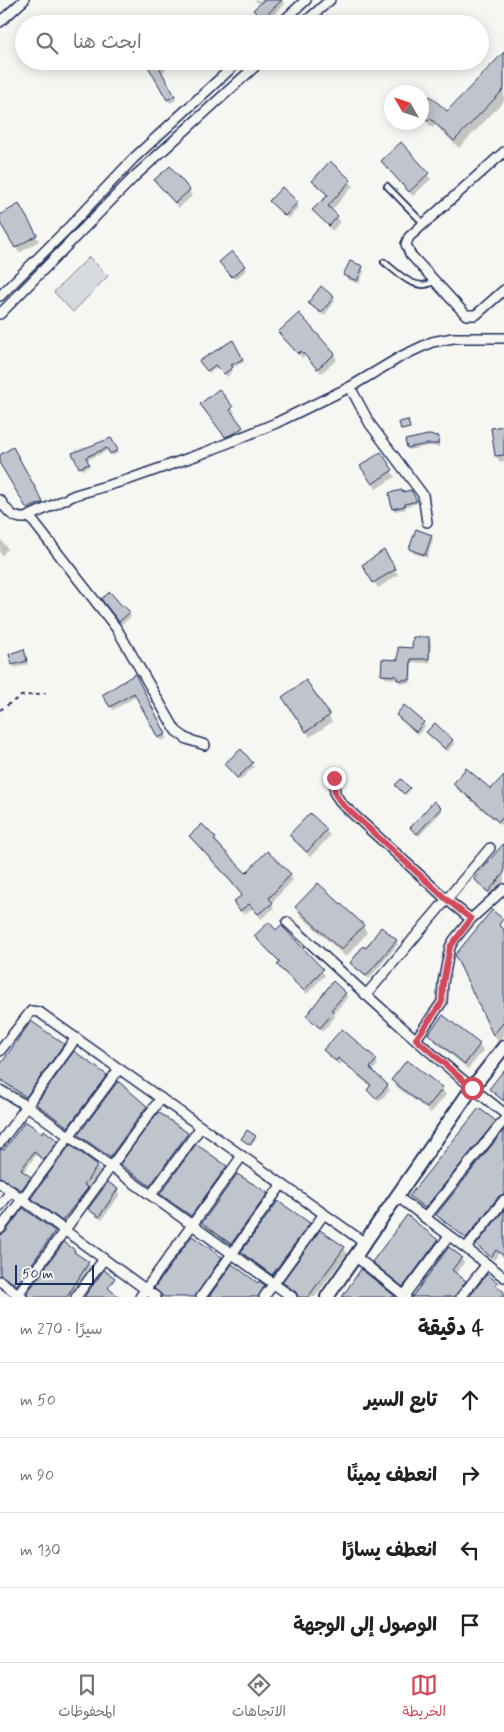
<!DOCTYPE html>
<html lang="ar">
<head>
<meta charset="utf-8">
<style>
  :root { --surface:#fff; --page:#f6f6f6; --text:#202124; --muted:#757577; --line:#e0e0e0; --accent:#d1495b }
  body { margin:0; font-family:Mynerve,"Playpen Sans Arabic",sans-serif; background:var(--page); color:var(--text); direction:rtl }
  .compass { position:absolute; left:384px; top:85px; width:45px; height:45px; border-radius:50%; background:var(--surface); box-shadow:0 2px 12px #0003; rotate:309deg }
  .scale { position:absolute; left:15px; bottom:12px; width:79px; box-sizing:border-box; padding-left:5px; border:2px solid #1b2f5e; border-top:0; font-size:14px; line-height:18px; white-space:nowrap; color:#1b2f5e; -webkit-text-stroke:4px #f6f6f2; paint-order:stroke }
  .stop { position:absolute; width:15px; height:15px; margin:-11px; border:4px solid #d1495b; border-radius:50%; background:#fff }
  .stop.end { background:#d1495b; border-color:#fff; box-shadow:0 1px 5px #0008 }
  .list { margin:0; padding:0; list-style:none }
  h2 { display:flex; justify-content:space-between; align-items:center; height:65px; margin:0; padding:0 20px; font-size:21px }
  h2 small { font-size:16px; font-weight:400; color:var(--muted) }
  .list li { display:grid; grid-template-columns:32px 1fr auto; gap:15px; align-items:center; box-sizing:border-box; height:75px; padding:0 20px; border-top:1px solid var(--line) }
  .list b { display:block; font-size:19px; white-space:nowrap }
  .list em { font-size:16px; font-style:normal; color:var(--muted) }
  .icon { flex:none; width:28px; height:28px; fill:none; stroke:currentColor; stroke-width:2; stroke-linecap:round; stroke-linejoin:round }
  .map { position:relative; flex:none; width:504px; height:1297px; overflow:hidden; direction:ltr }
  .search { position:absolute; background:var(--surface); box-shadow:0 2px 12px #0003; left:15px; right:15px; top:15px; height:55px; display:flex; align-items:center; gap:12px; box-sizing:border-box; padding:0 18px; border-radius:28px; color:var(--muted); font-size:19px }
  .sheet { height:365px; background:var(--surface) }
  nav { display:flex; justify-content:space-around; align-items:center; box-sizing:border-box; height:70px; border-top:1px solid var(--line); background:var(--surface); font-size:14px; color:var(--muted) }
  nav a { display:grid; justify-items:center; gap:2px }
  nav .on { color:var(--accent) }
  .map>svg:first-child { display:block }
  .green { fill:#d6d9dd; stroke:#78849e }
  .shadow { fill:#0003 }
  .building { fill:#c0c4cd; stroke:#1b2f5e }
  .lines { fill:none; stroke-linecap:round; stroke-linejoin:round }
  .service-casing { stroke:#1b2f5e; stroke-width:8 }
  .minor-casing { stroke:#1b2f5e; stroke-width:12 }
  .secondary-casing { stroke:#1b2f5e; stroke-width:16 }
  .path { stroke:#1b2f5e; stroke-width:2; stroke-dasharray:4 4; stroke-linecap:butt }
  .service { stroke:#f6f6f2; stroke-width:4.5 }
  .minor { stroke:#f6f6f2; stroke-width:9 }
  .secondary { stroke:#f6f6f2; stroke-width:12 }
  .route { stroke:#d1495b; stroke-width:6 }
</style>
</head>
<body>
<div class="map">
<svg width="504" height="1297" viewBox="0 0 504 1297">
  <rect width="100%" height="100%" fill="#f6f6f2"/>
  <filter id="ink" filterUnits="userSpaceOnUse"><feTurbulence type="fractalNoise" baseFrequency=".02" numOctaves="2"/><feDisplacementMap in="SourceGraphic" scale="10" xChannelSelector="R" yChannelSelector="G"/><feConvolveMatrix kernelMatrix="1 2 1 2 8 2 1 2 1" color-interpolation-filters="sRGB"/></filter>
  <g filter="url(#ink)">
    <polygon class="green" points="89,257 108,276 73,312 54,292"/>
    <g class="shadow">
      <polygon points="255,0 282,0 285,4 265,24 243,24 243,21 261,19 255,11 260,6"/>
      <polygon points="139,20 142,24 132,24"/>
      <polygon points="504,54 504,101 459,148 435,125 433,128 423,119 422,107 430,98 447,113"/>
      <polygon points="146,61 161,61 166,70 161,73 176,100 170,103"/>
      <polygon points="401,144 431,179 413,196 382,162"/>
      <polygon points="330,163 350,181 353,186 331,211 340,222 332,231 314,210 328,196 317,186 314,181"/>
      <polygon points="159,186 189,191 192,196 179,208"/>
      <polygon points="282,189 299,207 288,219 273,204"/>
      <polygon points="19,206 39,241 19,253 0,220 0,217"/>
      <polygon points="223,266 244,266 246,270 235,280"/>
      <polygon points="362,267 364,271 359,284 347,279 345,275"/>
      <polygon points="333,298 335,301 324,316 310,303"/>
      <polygon points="280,332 334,355 337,360 321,373 305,355 302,358"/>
      <polygon points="232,342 244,362 232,368 233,370 227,377 218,367 209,373 201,361"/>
      <polygon points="219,391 232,408 235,413 232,415 245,432 229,442 201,404"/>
      <polygon points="504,427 504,461 500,462 496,456 493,429"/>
      <polygon points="438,437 439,447 429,446 409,450 408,448"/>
      <polygon points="111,440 118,453 113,456 109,450 87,460 90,466 82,470 74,454"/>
      <polygon points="12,449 44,506 30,512 0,461 0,456"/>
      <polygon points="381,454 395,477 376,489 365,472"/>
      <polygon points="411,491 418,503 405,507 406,509 395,511 394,508"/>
      <polygon points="431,536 433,539 427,558 413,553 411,549"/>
      <polygon points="0,539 8,549 2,555 0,553"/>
      <polygon points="384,552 398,575 378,588 363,565"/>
      <polygon points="105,603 129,613 131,617 122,624"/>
      <polygon points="429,638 431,642 430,663 412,662 411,683 400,683 398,679 385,678 383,675"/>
      <polygon points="25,654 28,664 15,668 10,655"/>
      <polygon points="134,676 167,738 161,741 137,696 113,710 104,695"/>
      <polygon points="287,703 329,716 332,722 310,737"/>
      <polygon points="397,715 423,723 425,726 418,735 399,719"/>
      <polygon points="428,733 452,740 454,744 447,752"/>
      <polygon points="252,763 254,767 239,781 226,765"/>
      <polygon points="504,776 504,824 502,826 457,789 454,784 491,791"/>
      <polygon points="401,781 410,790 406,795 397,787"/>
      <polygon points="440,809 442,811 419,836 413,831"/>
      <polygon points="310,815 326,830 330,836 310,857 294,841 290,835"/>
      <polygon points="190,837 215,839 246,874 267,853 290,875 293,880 271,903 274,908 261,919 253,908 244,915 238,907 243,896"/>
      <polygon points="504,851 504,883 492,897 479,885 476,880"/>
      <polygon points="297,908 363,925 367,933 346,957 301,916"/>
      <polygon points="281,927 325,975 307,994 281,970 279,965 281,964 256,936 276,931"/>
      <polygon points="504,930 504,1035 498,1042 457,955"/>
      <polygon points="396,940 398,944 369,979 353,967 351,963 366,950"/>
      <polygon points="345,994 348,997 333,1014 335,1017 323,1031 310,1020 308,1016"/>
      <polygon points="430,1034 479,1045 483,1051 468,1069 433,1040"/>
      <polygon points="63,1045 65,1049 28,1100 0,1081 0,1067"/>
      <polygon points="325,1050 376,1060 378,1064 372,1072 387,1085 390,1090 379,1102 368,1090 371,1087 342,1062 339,1065 327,1055"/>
      <polygon points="504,1072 504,1102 493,1093 491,1089"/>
      <polygon points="106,1076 109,1080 71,1131 40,1109 37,1105"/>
      <polygon points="392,1080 442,1089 446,1095 431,1113 396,1086"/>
      <polygon points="118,1083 146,1107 149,1112 113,1161 82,1140 79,1135"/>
      <polygon points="494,1121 497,1126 428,1212 413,1200 411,1196"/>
      <polygon points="248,1132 256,1139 251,1146 244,1140"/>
      <polygon points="504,1132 504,1198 469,1240 439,1219 437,1215"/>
      <polygon points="187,1134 189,1138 152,1190 124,1169 122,1164"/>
      <polygon points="43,1135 57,1142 59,1145 46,1163 36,1155 23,1173 32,1182 23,1193 7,1181 0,1180 0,1156"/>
      <polygon points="71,1147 97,1166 100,1171 87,1189 90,1193 65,1225 35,1203 32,1198"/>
      <polygon points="226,1167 228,1171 193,1220 164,1198 161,1194"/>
      <polygon points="108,1184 117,1190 120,1194 102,1220 92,1213 89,1209"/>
      <polygon points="267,1194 270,1199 234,1248 206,1228 203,1223"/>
      <polygon points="24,1210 54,1232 58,1238 20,1290 0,1277 0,1237 6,1234"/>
      <polygon points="504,1212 504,1257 499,1253 494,1260 480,1249 478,1245"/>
      <polygon points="309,1224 312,1229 276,1280 246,1257 243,1252"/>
      <polygon points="437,1240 441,1246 407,1292 377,1268 374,1262"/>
      <polygon points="344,1248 347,1253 315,1297 299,1297 287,1287 284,1282"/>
      <polygon points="74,1251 78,1256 88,1263 91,1268 73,1297 29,1297"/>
      <polygon points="221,1258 224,1263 200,1297 162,1297 156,1288"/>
      <polygon points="461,1258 464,1263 455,1274 465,1282 467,1287 459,1297 413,1297"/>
      <polygon points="258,1285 264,1286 267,1291 263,1297 210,1297"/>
    </g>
    <g class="building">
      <polygon points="264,0 282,0 262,19 253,10"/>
      <polygon points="504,52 504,89 454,141 430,118 428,121 422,115 422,106 430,96 447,111"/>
      <polygon points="145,61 173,61 160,69 175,96 167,100"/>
      <polygon points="401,142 429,173 409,192 381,161"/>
      <polygon points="330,161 351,180 328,206 338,216 329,226 312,210 328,195 312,181"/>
      <polygon points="170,166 190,190 175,203 154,180"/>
      <polygon points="282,187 298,202 285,216 269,201"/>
      <polygon points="19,204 37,235 15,248 0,223 0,215"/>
      <polygon points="232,251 245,266 232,277 219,262"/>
      <polygon points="350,261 363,266 357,281 343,275"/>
      <polygon points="321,286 334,297 321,313 308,303"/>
      <polygon points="299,313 335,354 317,369 301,351 298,354 278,332"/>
      <polygon points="233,340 243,359 231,365 233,367 224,374 215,365 207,371 199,361"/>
      <polygon points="219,389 233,407 230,410 243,427 235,433 225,437 200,404"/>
      <polygon points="408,420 410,428 401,430 399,422"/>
      <polygon points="504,426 504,455 495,456 491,428"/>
      <polygon points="428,435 439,436 438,444 427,444 407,448 405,440"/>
      <polygon points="111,438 118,450 110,454 107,448 86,457 89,464 79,468 72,453"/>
      <polygon points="13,447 43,502 27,509 0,464 0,455"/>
      <polygon points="381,452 393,470 372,484 360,466"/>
      <polygon points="402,490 402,492 411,490 417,501 405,504 405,506 392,509 389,493"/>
      <polygon points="416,529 432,535 425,555 409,549"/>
      <polygon points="384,550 396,569 373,583 362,565"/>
      <polygon points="110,592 123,607 124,606 130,612 119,622 101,599"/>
      <polygon points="413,637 429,637 429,659 411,659 410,680 397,680 397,676 381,675 382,659 398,660 398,647 412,648"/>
      <polygon points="24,649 27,661 12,665 9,654"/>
      <polygon points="135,674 166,734 158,738 134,693 110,707 102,695"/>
      <polygon points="306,680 330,715 306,732 282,697"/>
      <polygon points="404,705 424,722 416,732 396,715"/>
      <polygon points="435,723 453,740 445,749 426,732"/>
      <polygon points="241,749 253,763 237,778 224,764"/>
      <polygon points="466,768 491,789 504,775 504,816 499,822 453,784"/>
      <polygon points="401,779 410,788 404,794 395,785"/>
      <polygon points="434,801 441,808 417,834 410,828"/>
      <polygon points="310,813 327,829 307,852 289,835"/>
      <polygon points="202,824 216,838 214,840 246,873 267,851 291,874 269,898 273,903 258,914 249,904 240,911 233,902 242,895 224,873 189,836"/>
      <polygon points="504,843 504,873 488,892 474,879"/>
      <polygon points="318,883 364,925 341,950 295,907"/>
      <polygon points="492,910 503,919 499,925 504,929 504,1022 493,1035 455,955"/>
      <polygon points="269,922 276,930 281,925 323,969 304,991 277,965 280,962 254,936"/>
      <polygon points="381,927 397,940 366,976 350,963 363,946 366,948"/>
      <polygon points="333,981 346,993 331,1010 334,1012 320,1028 306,1016"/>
      <polygon points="443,1015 480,1044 465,1064 428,1034"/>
      <polygon points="31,1021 64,1044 26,1097 0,1079 0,1065"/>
      <polygon points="342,1029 377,1059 370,1068 388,1085 376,1099 367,1090 371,1085 338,1058 336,1061 323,1050"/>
      <polygon points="74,1051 107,1075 68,1127 36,1104"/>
      <polygon points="407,1060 443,1088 427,1108 391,1080"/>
      <polygon points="504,1070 504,1101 489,1089"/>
      <polygon points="118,1081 147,1106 110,1157 78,1135"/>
      <polygon points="479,1108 496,1121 425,1208 409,1196"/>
      <polygon points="158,1112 188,1133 150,1186 120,1164"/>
      <polygon points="25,1121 42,1133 44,1130 58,1141 44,1160 34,1152 21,1170 31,1177 21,1190 0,1177 0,1149 4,1150"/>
      <polygon points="247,1130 256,1136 250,1145 241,1139"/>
      <polygon points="504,1130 504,1194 499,1196 466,1238 436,1215"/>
      <polygon points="196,1144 227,1166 191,1216 160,1194"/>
      <polygon points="70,1145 98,1165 84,1185 88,1188 62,1221 31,1198"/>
      <polygon points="237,1174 268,1193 231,1244 202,1223"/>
      <polygon points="108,1182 118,1189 99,1217 88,1209"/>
      <polygon points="278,1201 310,1223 272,1275 241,1252"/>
      <polygon points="23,1208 55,1231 17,1285 0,1275 0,1235 5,1233"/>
      <polygon points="504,1210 504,1256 496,1250 491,1257 476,1245"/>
      <polygon points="407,1215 438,1240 403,1287 372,1262"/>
      <polygon points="320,1230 345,1247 308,1297 298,1297 296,1292 282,1282"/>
      <polygon points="192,1236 222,1257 195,1297 164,1297 154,1288"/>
      <polygon points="64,1242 75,1250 74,1252 89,1262 67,1297 28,1297 27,1293"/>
      <polygon points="449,1247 462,1257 452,1270 466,1281 455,1297 412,1297"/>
      <polygon points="232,1264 258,1283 259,1281 265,1285 258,1297 209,1297"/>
      <polygon points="361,1269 396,1297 342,1297"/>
      <polygon points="104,1270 115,1278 108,1288 119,1297 84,1297"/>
      <polygon points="487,1274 498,1283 496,1285 504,1292 504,1297 469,1297"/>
    </g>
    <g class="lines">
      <defs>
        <g id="service">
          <polyline points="387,186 424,224"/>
          <path d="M384 262C397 272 417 294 434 281"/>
        </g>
        <g id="minor">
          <polyline points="0,22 24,0"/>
          <polyline points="280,24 306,0"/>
          <polyline points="303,24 330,0"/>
          <polyline points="504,152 409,237 406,244 410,254 466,315 474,315 477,314 504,290"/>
          <polyline points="0,296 70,226 134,158 239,61"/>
          <polyline points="0,314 135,176 261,61"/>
          <polyline points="350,387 370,424 423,495 427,522"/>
          <path d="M0 500C7 510 12 519 25 518L75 495 130 479 206 452 276 423 350 387 402 356 432 342 453 338H504"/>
          <polyline points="29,516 117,629 176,731 187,739 205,745"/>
          <polyline points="334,778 335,794 342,804 446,899 471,919"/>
          <path d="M287 922C358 987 428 1054 504 1113"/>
          <polyline points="366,995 490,848"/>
          <polyline points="416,1039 442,1002 443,983 450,947 454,940 471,919 504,889"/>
          <polyline points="0,1051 31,1011 39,1012 365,1243"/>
          <polyline points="0,1090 27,1106 292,1297"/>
          <polyline points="0,1143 76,1038"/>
          <polyline points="0,1183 156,1297"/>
          <polyline points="151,1195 201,1127"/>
          <polyline points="398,1197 504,1277"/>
          <polyline points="0,1206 11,1191"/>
          <polyline points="425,1218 504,1120"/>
          <polyline points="0,1229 119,1069"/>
          <polyline points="466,1248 504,1200"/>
          <polyline points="355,1256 406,1297"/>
          <polyline points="0,1281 22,1297"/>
          <polyline points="16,1297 161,1098"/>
          <polyline points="76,1297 104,1259"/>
          <polyline points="140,1297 242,1156"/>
          <polyline points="201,1297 282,1184"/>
          <polyline points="264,1297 324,1214"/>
          <polyline points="403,1297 449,1236"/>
          <polyline points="461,1297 487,1264"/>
        </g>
        <polyline id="secondary" points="327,1297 472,1088 504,1047"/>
      </defs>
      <use href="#service" class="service-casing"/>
      <use href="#minor" class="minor-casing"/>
      <use href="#secondary" class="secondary-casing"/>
      <polyline class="path" points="0,710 21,696 46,693"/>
      <use href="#service" class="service"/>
      <use href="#minor" class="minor"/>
      <use href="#secondary" class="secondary"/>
    </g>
  </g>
  <g class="lines" filter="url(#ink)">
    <polyline class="route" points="334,778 335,794 342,804 446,899 471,919 450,947 443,983 442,1002 416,1039 472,1088"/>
  </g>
</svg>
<svg class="compass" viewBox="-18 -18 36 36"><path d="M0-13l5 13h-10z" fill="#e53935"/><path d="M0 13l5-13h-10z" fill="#757577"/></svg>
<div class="scale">50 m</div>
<div class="stop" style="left:472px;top:1088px"></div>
<div class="stop end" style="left:334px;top:778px"></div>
<div class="search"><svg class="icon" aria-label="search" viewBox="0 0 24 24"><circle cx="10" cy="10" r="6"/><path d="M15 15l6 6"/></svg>ابحث هنا</div>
</div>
<section class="sheet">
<h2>4 دقيقة<small>سيرًا · 270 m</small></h2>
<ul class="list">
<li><svg class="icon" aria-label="ahead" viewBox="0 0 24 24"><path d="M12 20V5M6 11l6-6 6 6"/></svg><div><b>تابع السير</b></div><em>50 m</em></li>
<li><svg class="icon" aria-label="right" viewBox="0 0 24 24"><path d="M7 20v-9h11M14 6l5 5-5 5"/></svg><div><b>انعطف يمينًا</b></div><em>90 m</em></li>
<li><svg class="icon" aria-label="left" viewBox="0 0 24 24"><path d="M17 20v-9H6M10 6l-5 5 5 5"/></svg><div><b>انعطف يسارًا</b></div><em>130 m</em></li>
<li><svg class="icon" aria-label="arrive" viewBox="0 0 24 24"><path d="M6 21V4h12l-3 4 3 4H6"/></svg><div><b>الوصول إلى الوجهة</b></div></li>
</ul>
</section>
<nav>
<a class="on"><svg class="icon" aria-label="map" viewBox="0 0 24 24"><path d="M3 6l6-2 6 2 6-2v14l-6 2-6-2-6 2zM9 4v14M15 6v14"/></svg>الخريطة</a>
<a><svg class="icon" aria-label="directions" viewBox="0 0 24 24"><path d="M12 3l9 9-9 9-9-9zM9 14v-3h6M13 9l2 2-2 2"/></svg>الاتجاهات</a>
<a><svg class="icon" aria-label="saved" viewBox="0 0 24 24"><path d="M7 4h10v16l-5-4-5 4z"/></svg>المحفوظات</a>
</nav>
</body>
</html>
